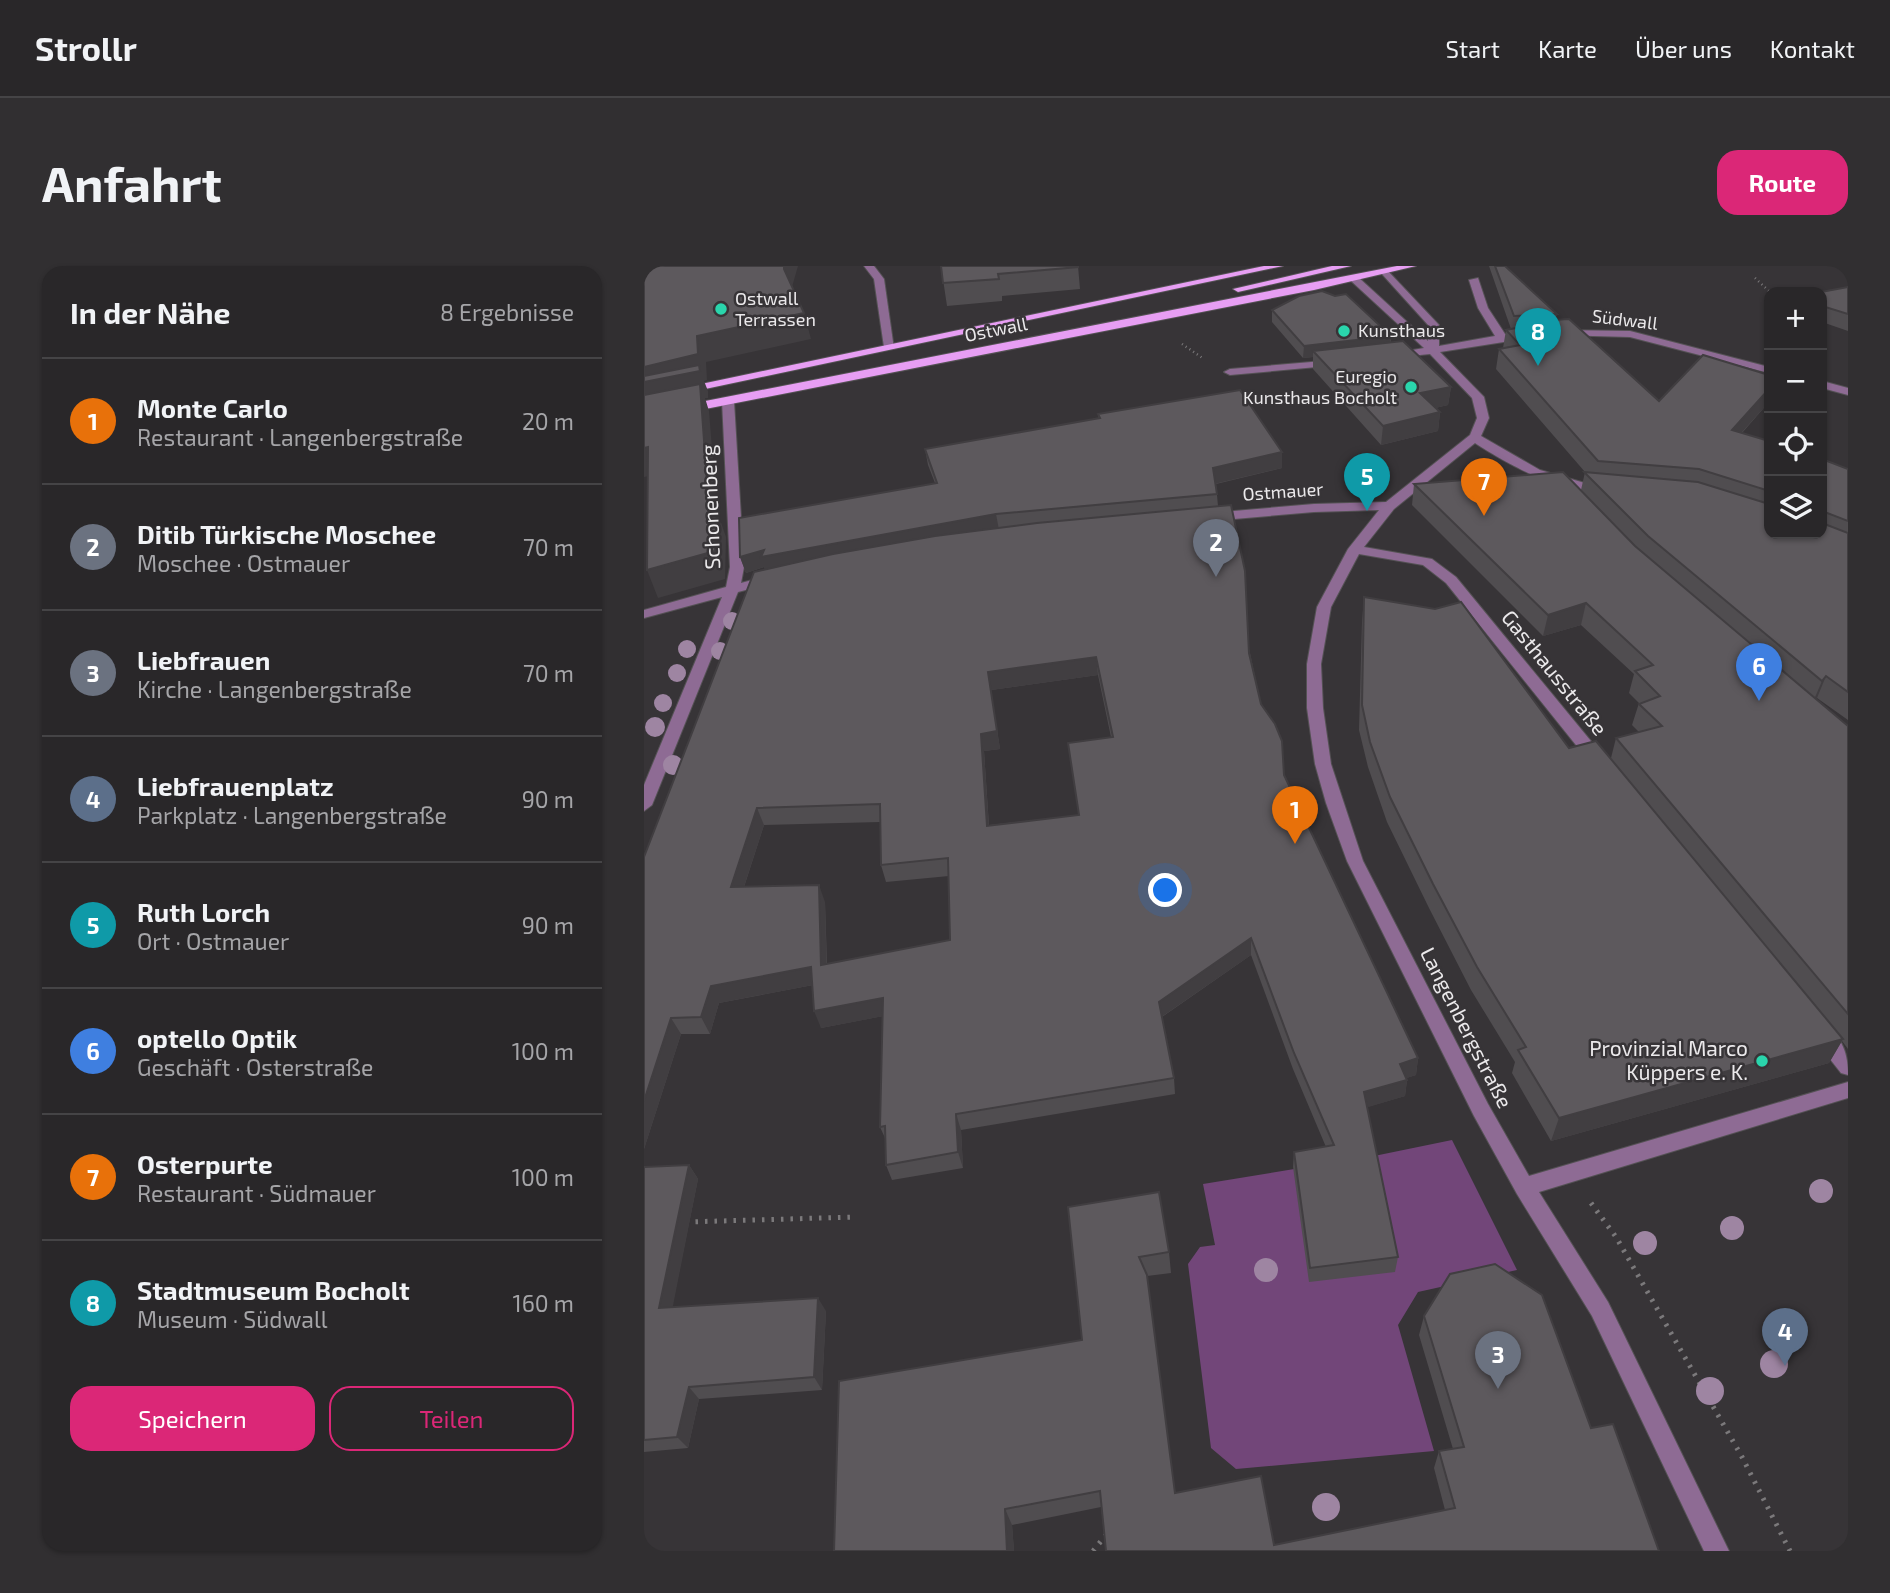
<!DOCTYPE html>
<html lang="de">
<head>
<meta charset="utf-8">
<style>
  :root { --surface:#292729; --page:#312f31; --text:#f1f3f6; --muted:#a5a5a8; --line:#454446; --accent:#db2777 }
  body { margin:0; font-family:"Exo 2",sans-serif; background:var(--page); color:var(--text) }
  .controls { position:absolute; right:21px; top:21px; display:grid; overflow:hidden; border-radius:14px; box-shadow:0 2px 5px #0004 }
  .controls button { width:63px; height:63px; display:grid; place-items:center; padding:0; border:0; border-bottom:2px solid var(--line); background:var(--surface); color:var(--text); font:35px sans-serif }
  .you { position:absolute; left:522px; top:625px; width:24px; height:24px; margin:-18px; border:5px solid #fff; border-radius:50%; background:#1a73e8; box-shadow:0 0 0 10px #1a73e833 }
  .badge { display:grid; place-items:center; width:46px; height:46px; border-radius:50%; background:var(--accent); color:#fff; font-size:23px; font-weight:700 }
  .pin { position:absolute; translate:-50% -58px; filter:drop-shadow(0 2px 4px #0008) }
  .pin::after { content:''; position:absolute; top:37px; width:24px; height:21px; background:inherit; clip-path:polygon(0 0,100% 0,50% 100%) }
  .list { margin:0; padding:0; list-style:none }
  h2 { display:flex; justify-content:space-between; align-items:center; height:91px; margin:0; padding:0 28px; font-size:30px }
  h2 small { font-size:23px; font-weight:400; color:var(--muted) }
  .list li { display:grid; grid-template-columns:46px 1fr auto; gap:21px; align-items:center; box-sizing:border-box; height:126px; padding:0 28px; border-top:2px solid var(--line) }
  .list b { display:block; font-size:26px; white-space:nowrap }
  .list p { margin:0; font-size:23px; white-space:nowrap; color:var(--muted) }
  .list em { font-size:23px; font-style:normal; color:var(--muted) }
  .actions { display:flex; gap:14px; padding:21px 28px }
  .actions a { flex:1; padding:16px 0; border:2px solid var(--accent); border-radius:21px; text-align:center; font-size:24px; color:var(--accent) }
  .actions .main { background:var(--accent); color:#fff }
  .icon { flex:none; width:38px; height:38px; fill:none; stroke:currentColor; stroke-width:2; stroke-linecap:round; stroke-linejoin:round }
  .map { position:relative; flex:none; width:1204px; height:1285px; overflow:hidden; border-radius:21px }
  header { display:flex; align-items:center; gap:42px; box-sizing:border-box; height:98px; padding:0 35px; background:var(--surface); border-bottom:2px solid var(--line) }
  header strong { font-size:33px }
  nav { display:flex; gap:38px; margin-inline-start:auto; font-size:24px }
  .intro { display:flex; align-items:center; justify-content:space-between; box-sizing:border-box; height:168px; padding:0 42px }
  h1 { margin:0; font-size:49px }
  .button { padding:18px 32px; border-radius:21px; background:var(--accent); color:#fff; font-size:24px; font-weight:700 }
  main { display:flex; gap:42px; padding:0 42px }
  aside { flex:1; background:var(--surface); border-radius:21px; box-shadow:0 2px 5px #0004 }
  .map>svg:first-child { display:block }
  .green { fill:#724679 }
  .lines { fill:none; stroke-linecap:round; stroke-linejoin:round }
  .minor-casing { stroke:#545154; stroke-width:2 }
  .major-casing { stroke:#545154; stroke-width:2 }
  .path-far1 { stroke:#7b797b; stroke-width:2.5; stroke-dasharray:1 3.5; stroke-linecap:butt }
  .path { stroke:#7b797b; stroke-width:5; stroke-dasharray:2.5 7; stroke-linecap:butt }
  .minor { fill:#8e6b94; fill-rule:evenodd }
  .major { fill:#e79ef3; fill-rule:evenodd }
  .tree { fill:#9e85a2 }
  .wall { fill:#504d50; fill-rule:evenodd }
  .shaded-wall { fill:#413e41 }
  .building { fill:#5d595d; stroke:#413e41; stroke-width:2; fill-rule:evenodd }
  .poi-dot { fill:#2ad5ac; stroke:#373437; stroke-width:2.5 }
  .labels { text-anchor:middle; stroke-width:5; stroke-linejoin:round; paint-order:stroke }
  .far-poi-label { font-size:18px; fill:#ebe9eb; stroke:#373437; text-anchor:start }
  .far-street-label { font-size:18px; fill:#ebe9eb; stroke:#373437 }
  .street-label { font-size:21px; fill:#ebe9eb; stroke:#373437 }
  .poi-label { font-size:21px; fill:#ebe9eb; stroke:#373437; text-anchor:end }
</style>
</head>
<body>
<header>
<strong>Strollr</strong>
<nav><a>Start</a><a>Karte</a><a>Über uns</a><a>Kontakt</a></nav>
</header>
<div class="intro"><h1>Anfahrt</h1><a class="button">Route</a></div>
<main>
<aside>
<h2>In der Nähe<small>8 Ergebnisse</small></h2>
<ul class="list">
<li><span class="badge" style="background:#e8710a">1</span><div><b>Monte Carlo</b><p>Restaurant · Langenbergstraße</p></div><em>20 m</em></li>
<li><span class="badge" style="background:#6b7280">2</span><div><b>Ditib Türkische Moschee</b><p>Moschee · Ostmauer</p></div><em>70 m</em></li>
<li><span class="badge" style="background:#6b7280">3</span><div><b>Liebfrauen</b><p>Kirche · Langenbergstraße</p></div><em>70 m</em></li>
<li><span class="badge" style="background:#5c6f8a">4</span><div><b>Liebfrauenplatz</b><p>Parkplatz · Langenbergstraße</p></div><em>90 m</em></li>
<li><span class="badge" style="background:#0f9aa8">5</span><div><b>Ruth Lorch</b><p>Ort · Ostmauer</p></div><em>90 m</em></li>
<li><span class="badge" style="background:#3f7fe0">6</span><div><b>optello Optik</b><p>Geschäft · Osterstraße</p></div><em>100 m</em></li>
<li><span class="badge" style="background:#e8710a">7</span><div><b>Osterpurte</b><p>Restaurant · Südmauer</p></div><em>100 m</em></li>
<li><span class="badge" style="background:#0f9aa8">8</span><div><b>Stadtmuseum Bocholt</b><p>Museum · Südwall</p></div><em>160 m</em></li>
</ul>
<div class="actions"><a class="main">Speichern</a><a>Teilen</a></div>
</aside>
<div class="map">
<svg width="1204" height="1285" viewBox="0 0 1204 1285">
  <rect width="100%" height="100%" fill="#373437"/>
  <polygon class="green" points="808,874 873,1004 774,1026 754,1059 790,1185 592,1203 567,1182 544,998 556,981 571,979 559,918 735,889"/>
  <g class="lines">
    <defs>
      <g id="minor">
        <polygon points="220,0 230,0 240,13 250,83 240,81 230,13"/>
        <path d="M742 3 795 59V80L851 70 834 42 825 14 834 12 844 42 861 68 885 66 890 69 885 72 796 86 840 131 845 152 837 170 896 204 965 224C942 243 853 192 831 177L750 243 720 281 788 293 812 311 960 491 962 495 960 499H948L802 317 779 299 715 288 687 341 677 398 679 442 687 498 719 595 844 838 885 910 1204 816V832L895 926 964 1036 1085 1285H1060L948 1050 873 928 830 850 703 595 682 537 671 498 663 442V398L673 341 704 283 735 244 670 246 567 255 561 251 567 247 670 238 742 236 826 169 833 152 828 132 786 88 746 92V88L780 82 705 13 714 11 784 75 785 60 738 8 737 6Z"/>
        <polygon points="916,64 986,65 1125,101 1125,107 986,71 912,69 912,65"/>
        <polygon points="691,94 695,95 695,99 586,109 580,106 586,103"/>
        <polygon points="1178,115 1204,122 1204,129 1178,122"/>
        <polygon points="84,132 90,135 100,301 97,317 127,309 134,313 132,316 94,326 8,539 0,545 0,519 78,331 0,352 0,344 82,321 86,301 78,135"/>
        <path d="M1178 761C1199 768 1204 790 1204 809L1197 807 1171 774 1169 769 1171 764Z"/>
      </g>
      <g id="major">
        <polygon points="620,0 639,0 0,136 0,130"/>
        <polygon points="688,0 707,0 594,26 589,23"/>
        <polygon points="753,0 772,0 670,24 0,155 0,147"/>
      </g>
    </defs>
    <use href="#minor" class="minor-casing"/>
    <use href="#major" class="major-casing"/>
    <g class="path-far1">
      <polyline points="1111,12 1126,26"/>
      <polyline points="538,78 560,93"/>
    </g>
    <g class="path">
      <polyline points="947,937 972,971 1098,1191 1146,1285"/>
      <polyline points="42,956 212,951"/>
      <polyline points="449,1285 462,1269"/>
    </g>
    <use href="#minor" class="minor"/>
    <use href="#major" class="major"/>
  </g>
  <g class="tree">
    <circle cx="88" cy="355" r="9"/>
    <circle cx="43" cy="383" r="9"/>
    <circle cx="76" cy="385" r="9"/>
    <circle cx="33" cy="407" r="9"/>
    <circle cx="19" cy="437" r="9"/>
    <circle cx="11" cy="461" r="10"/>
    <circle cx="29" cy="499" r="10"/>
    <circle cx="1177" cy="925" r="12"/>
    <circle cx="1088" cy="962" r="12"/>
    <circle cx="1001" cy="977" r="12"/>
    <circle cx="622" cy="1004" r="12"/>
    <circle cx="1130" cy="1098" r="14"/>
    <circle cx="1066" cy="1125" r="14"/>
    <circle cx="682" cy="1241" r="14"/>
  </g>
  <g class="wall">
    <polygon points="297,0 434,0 436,23 358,30 358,35 303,40"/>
    <polygon points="845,0 861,0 913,48 911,54 1015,135 1125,109 1125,136 1098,167 1125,175 1125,268 1178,268 1178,193 1204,203 1204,454 1173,432 1172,433 1204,460 1204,783 1198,775 1185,797 907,875 868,807 871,796 827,724 785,642 743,556 724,501 715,464 718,356 720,331 925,482 967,492 972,472 995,466 988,459 995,437 985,427 990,408 937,359 899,370 768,239 770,218 937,224 941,206 852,103 855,83 859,82 862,64 867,63"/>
    <polygon points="1204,21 1204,65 1178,56 1178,26"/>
    <polygon points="628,44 747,70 747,77 807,121 804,139 791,142 796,146 794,165 737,179 669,103 669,91 659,92 628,56"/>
    <path d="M454 148 638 186V202L572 218 574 240 617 438 640 509 774 792 772 809 762 812 763 814 761 830 723 841 754 991 751 1006 665 1016 649 901 650 886 682 881 649 803 607 689 518 751 530 812 531 828 317 864 319 902 248 914 242 899 241 872 236 861 239 750 177 762 169 719 75 737 66 768H37L0 883V591L121 303 120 301 102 307 96 291 291 217 284 199 281 183 454 152ZM454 409 467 471 434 549 345 559 340 485 356 483 347 424ZM236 556 237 599 242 616 305 610 306 674 183 698 181 636 100 621 120 559Z"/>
    <polygon points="45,899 54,913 28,1041 182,1045 178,1124 55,1133 44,1182 0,1186 0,901"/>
    <polygon points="424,941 525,986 527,1007 503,1010 531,1227 630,1279 801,1244 790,1202 795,1185 809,1183 775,1069 780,1050 947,1162 1015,1285 462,1285 457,1241 368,1259 370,1285 190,1285 438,1074"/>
  </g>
  <g class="shaded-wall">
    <polygon points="140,0 154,0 146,28 140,3"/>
    <polygon points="160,47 167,73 62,96 63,114 60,115 64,125 64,132 61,132 65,145 73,245 82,271 81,313 14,332 3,304 71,285 0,144 0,101 53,70"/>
    <polygon points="747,70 746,83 669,85 669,91 659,92 660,80"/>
    <polygon points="807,121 804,139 774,146 776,127"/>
    <polygon points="1125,123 1125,136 1081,185 1088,164"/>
    <polygon points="796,146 794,165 737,179 739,160"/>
    <polygon points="4,181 14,208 0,211 0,182"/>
    <polygon points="638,186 638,202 570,218 569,202"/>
    <polygon points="352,248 355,264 122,308 120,301 102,307 96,291 120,284"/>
    <polygon points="942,337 937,359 899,370 904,349"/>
    <polygon points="452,391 454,409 347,424 356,483 340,485 346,577 343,560 337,468 344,406"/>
    <polygon points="1182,410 1173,432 1169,436 1178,415"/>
    <polygon points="113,542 120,559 94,639 87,621"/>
    <polygon points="175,619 181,636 183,716 177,699"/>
    <polygon points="607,672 607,689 516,752 515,736"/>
    <polygon points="167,701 174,718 75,737 66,768 57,751 67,720"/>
    <polygon points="239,732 245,749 177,762 170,745"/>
    <polygon points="27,752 37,768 0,883 0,835"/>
    <polygon points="1199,773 1185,797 907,875 915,852"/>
    <polygon points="774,792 772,809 754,815 756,798"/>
    <polygon points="763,814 761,830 718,843 720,826"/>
    <polygon points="312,848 317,864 319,902 314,886"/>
    <polygon points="45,899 54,913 26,1055 15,1042"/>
    <polygon points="174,1032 182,1045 178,1124 170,1111"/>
    <polygon points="45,1121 55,1133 44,1182 33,1171"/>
    <polygon points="361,1243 368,1259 370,1285 363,1285"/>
  </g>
  <g class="building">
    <polygon points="0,0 140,0 140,3 160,47 53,70 54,88 0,101"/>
    <polygon points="297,0 434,0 434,1 354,8 355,13 299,17"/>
    <polygon points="851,0 861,0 913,48 870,50"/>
    <polygon points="1204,21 1204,48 1178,40 1177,26"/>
    <polygon points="678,25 691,30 702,28 747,70 660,80 628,44 655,30"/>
    <polygon points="925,53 1015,135 1059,89 1125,109 1125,123 1088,164 1125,175 1125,225 1055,203 954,195 855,83 876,79 862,64 877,61 875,56"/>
    <polygon points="759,75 807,121 776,127 796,146 739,160 669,85"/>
    <polygon points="55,99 56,105 0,116 0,110"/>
    <polygon points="56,118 65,245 73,244 71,285 3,304 4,181 0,182 0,129"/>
    <polygon points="596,124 638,186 569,202 573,228 352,248 117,291 120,284 96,291 95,252 293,217 281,183 456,152 454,148"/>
    <polygon points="1178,193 1204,203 1204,255 1178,245"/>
    <polygon points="919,206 991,280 1204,460 1204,748 972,472 1018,460 995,438 1016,430 991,405 1009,399 942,337 904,349 770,218"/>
    <polygon points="940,206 1054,216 1125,238 1125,268 1178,268 1178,257 1204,267 1204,426 1182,410 1178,415 1004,270"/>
    <path d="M587 239 601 305 605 387 617 438 631 458 638 475 640 509 774 792 756 798 763 814 720 826 754 991 666 1002 650 886 690 879 650 787 607 672 515 736 530 812 312 848 314 886 242 899 241 860 236 861 239 732 170 745 167 701 67 720 57 751 27 752 0 835V591L110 306 189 288 291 270 393 257ZM452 391 469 471 424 477 435 549 343 560 337 468 353 465 344 406ZM236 538 237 599 304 592 306 674 177 699 175 619 87 621 113 542Z"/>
    <polygon points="720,331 791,343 817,336 925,482 952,475 1199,773 915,852 874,784 882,781 833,701 789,618 746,531 726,476 718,439"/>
    <polygon points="45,899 15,1042 174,1032 170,1111 45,1121 33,1171 0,1174 0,901"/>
    <polygon points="515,926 525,986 495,991 503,1009 531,1227 617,1210 630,1279 811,1242 795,1185 820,1181 780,1050 806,1008 851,998 898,1029 947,1162 969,1158 1015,1285 462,1285 456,1225 361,1243 363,1285 190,1285 195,1115 438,1074 424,941"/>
  </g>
  <g class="poi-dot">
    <circle cx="77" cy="43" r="7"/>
    <circle cx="700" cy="65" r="7"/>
    <circle cx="767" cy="121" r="7"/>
    <circle cx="1118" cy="795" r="7"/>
  </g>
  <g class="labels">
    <g class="far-poi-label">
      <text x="91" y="39">Ostwall<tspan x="91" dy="21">Terrassen</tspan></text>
      <text x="714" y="71">Kunsthaus</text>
      <text x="753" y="117" text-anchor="end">Euregio<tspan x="753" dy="21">Kunsthaus Bocholt</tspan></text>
    </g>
    <g class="far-street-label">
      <text transform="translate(981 54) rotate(7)" y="6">Südwall</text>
      <text transform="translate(352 64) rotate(-11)" y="6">Ostwall</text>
      <text transform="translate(639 226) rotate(-4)" y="6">Ostmauer</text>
    </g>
    <g class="street-label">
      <text transform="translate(67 241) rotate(-92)" y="7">Schonenberg</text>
      <text transform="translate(910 407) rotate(51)" y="7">Gasthausstraße</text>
      <text transform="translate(822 762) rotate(63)" y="7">Langenbergstraße</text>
    </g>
    <g class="poi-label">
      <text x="1104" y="790">Provinzial Marco<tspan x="1104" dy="24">Küppers e. K.</tspan></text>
    </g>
  </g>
</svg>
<div class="controls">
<button>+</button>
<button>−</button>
<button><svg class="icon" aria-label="locate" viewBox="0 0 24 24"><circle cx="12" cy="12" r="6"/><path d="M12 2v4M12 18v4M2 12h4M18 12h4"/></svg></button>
<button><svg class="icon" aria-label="layers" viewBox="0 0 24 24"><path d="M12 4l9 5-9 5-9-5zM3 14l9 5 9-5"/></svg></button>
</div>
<div class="you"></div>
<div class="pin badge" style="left:651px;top:578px;background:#e8710a">1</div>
<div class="pin badge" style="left:572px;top:311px;background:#6b7280">2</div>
<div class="pin badge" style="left:854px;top:1123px;background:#6b7280">3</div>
<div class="pin badge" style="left:1141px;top:1100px;background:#5c6f8a">4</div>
<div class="pin badge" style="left:723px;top:245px;background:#0f9aa8">5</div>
<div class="pin badge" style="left:1115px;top:435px;background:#3f7fe0">6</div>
<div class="pin badge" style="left:840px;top:250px;background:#e8710a">7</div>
<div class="pin badge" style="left:894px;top:100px;background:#0f9aa8">8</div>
</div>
</main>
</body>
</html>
